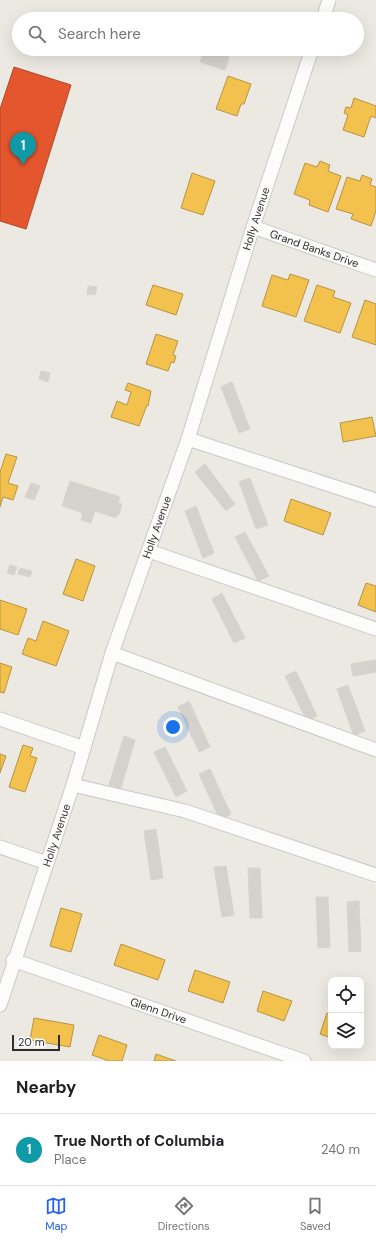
<!DOCTYPE html>
<html lang="en">
<head>
<meta charset="utf-8">
<style>
  :root { --surface:#fff; --page:#f6f6f6; --text:#202124; --muted:#757577; --line:#e0e0e0; --accent:#2563eb }
  body { margin:0; font-family:"DM Sans",sans-serif; background:var(--page); color:var(--text) }
  .controls { position:absolute; right:12px; bottom:12px; display:grid; overflow:hidden; border-radius:8px; box-shadow:0 4px 16px #0002 }
  .controls button { width:36px; height:36px; display:grid; place-items:center; padding:0; border:0; border-bottom:1px solid var(--line); background:var(--surface); color:var(--text); font:20px sans-serif }
  .scale { position:absolute; left:12px; bottom:10px; width:48px; box-sizing:border-box; padding-left:4px; border:2px solid #2d2d2d; border-top:0; font-size:11px; line-height:14px; white-space:nowrap; color:#2d2d2d; -webkit-text-stroke:3px #fff; paint-order:stroke }
  .you { position:absolute; left:173px; top:727px; width:14px; height:14px; margin:-10px; border:3px solid #fff; border-radius:50%; background:#1a73e8; box-shadow:0 0 0 6px #1a73e833 }
  .badge { display:grid; place-items:center; width:26px; height:26px; border-radius:50%; background:var(--accent); color:#fff; font-size:13px; font-weight:700 }
  .pin { position:absolute; translate:-50% -33px; filter:drop-shadow(0 1px 2px #0008) }
  .pin::after { content:''; position:absolute; top:21px; width:14px; height:12px; background:inherit; clip-path:polygon(0 0,100% 0,50% 100%) }
  .list { margin:0; padding:0; list-style:none }
  h2 { display:flex; justify-content:space-between; align-items:center; height:52px; margin:0; padding:0 16px; font-size:17px }
  h2 small { font-size:13px; font-weight:400; color:var(--muted) }
  .list li { display:grid; grid-template-columns:26px 1fr auto; gap:12px; align-items:center; box-sizing:border-box; height:72px; padding:0 16px; border-top:1px solid var(--line) }
  .list b { display:block; font-size:15px; white-space:nowrap }
  .list p { margin:0; font-size:13px; white-space:nowrap; color:var(--muted) }
  .list em { font-size:13px; font-style:normal; color:var(--muted) }
  .icon { flex:none; width:22px; height:22px; fill:none; stroke:currentColor; stroke-width:2; stroke-linecap:round; stroke-linejoin:round }
  .map { position:relative; flex:none; width:376px; height:1061px; overflow:hidden }
  .search { position:absolute; background:var(--surface); box-shadow:0 4px 16px #0002; left:12px; right:12px; top:12px; height:44px; display:flex; align-items:center; gap:10px; box-sizing:border-box; padding:0 14px; border-radius:22px; color:var(--muted); font-size:15px }
  .sheet { height:124px; background:var(--surface) }
  nav { display:flex; justify-content:space-around; align-items:center; box-sizing:border-box; height:56px; border-top:1px solid var(--line); background:var(--surface); font-size:11px; color:var(--muted) }
  nav a { display:grid; justify-items:center; gap:2px }
  nav .on { color:var(--accent) }
  .map>svg:first-child { display:block }
  .homes { fill:#f2c14e; stroke:#b79544 }
  .shops { fill:#e4572e; stroke:#ad4a2e }
  .building { fill:#d5d2cd; stroke:#d7d4ce }
  .lines { fill:none; stroke-linecap:round; stroke-linejoin:round }
  .minor-casing { stroke:#c9c8c8; stroke-width:15 }
  .minor { stroke:#fcfcfb; stroke-width:13 }
  .labels { text-anchor:middle; stroke-width:4; stroke-linejoin:round; paint-order:stroke }
  .street-label { font-size:11px; fill:#2d2d2d; stroke:#fff }
</style>
</head>
<body>
<div class="map">
<svg width="376" height="1061" viewBox="0 0 376 1061">
  <rect width="100%" height="100%" fill="#ece9e2"/>
  <g class="homes">
    <polygon points="228,76 251,84 244,104 241,104 237,116 216,109"/>
    <polygon points="354,98 376,106 376,118 371,116 364,137 343,130 348,115 344,113 346,107 351,108"/>
    <polygon points="320,161 330,165 328,171 341,176 328,212 309,205 310,200 294,194 305,163 317,167"/>
    <polygon points="192,173 215,181 203,215 181,208"/>
    <polygon points="362,175 372,179 370,185 376,187 376,211 371,226 351,219 353,214 336,209 347,177 360,181"/>
    <polygon points="290,274 309,280 296,317 262,306 272,275 288,280"/>
    <polygon points="153,285 183,294 176,315 146,305"/>
    <polygon points="317,285 335,291 333,297 351,303 340,333 304,321"/>
    <polygon points="365,300 376,304 376,345 352,337"/>
    <polygon points="156,334 178,341 173,355 176,356 174,363 171,362 168,371 146,364"/>
    <polygon points="128,383 151,391 148,406 147,405 139,426 111,417 117,401 127,405 131,392 125,390"/>
    <polygon points="372,417 376,436 343,442 340,423"/>
    <polygon points="6,454 17,457 8,483 18,486 13,500 3,497 0,507 0,472"/>
    <polygon points="291,499 331,513 323,535 284,521"/>
    <polygon points="76,559 95,566 83,601 63,594"/>
    <polygon points="366,583 376,586 376,612 358,605"/>
    <polygon points="0,600 27,609 18,635 0,629"/>
    <polygon points="43,621 69,631 56,666 22,654 28,638 36,641"/>
    <polygon points="0,663 12,667 4,693 0,692"/>
    <polygon points="23,745 33,748 30,756 37,758 25,792 9,787"/>
    <polygon points="0,754 6,756 0,773"/>
    <polygon points="61,908 82,914 71,952 50,946"/>
    <polygon points="121,944 165,960 158,980 114,965"/>
    <polygon points="195,970 230,982 223,1003 188,991"/>
    <polygon points="263,991 292,1001 284,1021 257,1011"/>
    <polygon points="327,1013 331,1015 331,1038 320,1034"/>
    <polygon points="34,1018 74,1025 70,1047 30,1040"/>
    <polygon points="99,1035 127,1045 122,1061 109,1061 92,1055"/>
    <polygon points="156,1054 176,1061 154,1061"/>
  </g>
  <polygon class="shops" points="14,67 71,85 26,229 0,221 0,109"/>
  <g class="building">
    <polygon points="204,49 231,50 225,70 200,62"/>
    <polygon points="88,286 97,287 95,295 87,294"/>
    <polygon points="41,371 50,373 48,382 39,379"/>
    <polygon points="232,382 250,429 239,433 221,387"/>
    <polygon points="205,464 235,504 226,511 195,472"/>
    <polygon points="250,478 268,525 256,529 239,482"/>
    <polygon points="70,481 120,497 118,503 122,504 119,515 117,514 116,518 95,511 91,523 81,520 83,513 62,506"/>
    <polygon points="31,483 40,486 34,500 25,497"/>
    <polygon points="196,506 214,553 203,558 185,511"/>
    <polygon points="245,532 269,576 258,581 235,537"/>
    <polygon points="10,565 17,567 14,575 7,573"/>
    <polygon points="20,568 32,571 30,577 18,574"/>
    <polygon points="222,593 245,638 234,643 212,599"/>
    <polygon points="376,660 376,672 353,676 351,664"/>
    <polygon points="296,671 317,716 307,721 285,676"/>
    <polygon points="348,685 365,731 354,736 337,689"/>
    <polygon points="189,701 210,747 199,752 178,707"/>
    <polygon points="124,736 135,740 121,788 109,785"/>
    <polygon points="165,747 187,791 176,797 154,752"/>
    <polygon points="210,769 231,814 220,820 199,774"/>
    <polygon points="156,829 163,878 151,880 144,831"/>
    <polygon points="226,866 234,915 222,917 214,867"/>
    <polygon points="248,868 260,868 262,918 250,918"/>
    <polygon points="316,897 328,897 330,947 318,948"/>
    <polygon points="359,901 361,951 349,952 347,902"/>
  </g>
  <g class="lines">
    <defs>
      <g id="minor">
        <polyline points="323,19 329,0"/>
        <path id="s1" d="M253 227 376 270"/>
        <polyline points="188,439 376,500"/>
        <polyline points="149,551 376,629"/>
        <polyline points="112,653 376,750"/>
        <polyline points="0,719 84,748"/>
        <polyline points="73,785 185,811 376,875"/>
        <polyline points="0,847 47,863"/>
        <path id="s2" d="M13 960 304 1061"/>
        <path id="s3" d="M0 1005 73 785 112 653 188 439 253 227 312 49"/>
      </g>
    </defs>
    <use href="#minor" class="minor-casing"/>
    <use href="#minor" class="minor"/>
  </g>
  <g class="labels">
    <g class="street-label">
      <text dy="4" stroke="none"><textPath href="#s3" startOffset="827">Holly Avenue</textPath></text>
      <text dy="4" stroke="none"><textPath href="#s1" startOffset="65">Grand Banks Drive</textPath></text>
      <text dy="4" stroke="none"><textPath href="#s3" startOffset="503">Holly Avenue</textPath></text>
      <text dy="4" stroke="none"><textPath href="#s3" startOffset="179">Holly Avenue</textPath></text>
      <text dy="4" stroke="none"><textPath href="#s2" startOffset="154">Glenn Drive</textPath></text>
    </g>
  </g>
</svg>
<div class="controls">
<button><svg class="icon" aria-label="locate" viewBox="0 0 24 24"><circle cx="12" cy="12" r="6"/><path d="M12 2v4M12 18v4M2 12h4M18 12h4"/></svg></button>
<button><svg class="icon" aria-label="layers" viewBox="0 0 24 24"><path d="M12 4l9 5-9 5-9-5zM3 14l9 5 9-5"/></svg></button>
</div>
<div class="scale">20 m</div>
<div class="you"></div>
<div class="pin badge" style="left:23px;top:165px;background:#0f9aa8">1</div>
<div class="search"><svg class="icon" aria-label="search" viewBox="0 0 24 24"><circle cx="10" cy="10" r="6"/><path d="M15 15l6 6"/></svg>Search here</div>
</div>
<section class="sheet">
<h2>Nearby<small></small></h2>
<ul class="list">
<li><span class="badge" style="background:#0f9aa8">1</span><div><b>True North of Columbia</b><p>Place</p></div><em>240 m</em></li>
</ul>
</section>
<nav>
<a class="on"><svg class="icon" aria-label="map" viewBox="0 0 24 24"><path d="M3 6l6-2 6 2 6-2v14l-6 2-6-2-6 2zM9 4v14M15 6v14"/></svg>Map</a>
<a><svg class="icon" aria-label="directions" viewBox="0 0 24 24"><path d="M12 3l9 9-9 9-9-9zM9 14v-3h6M13 9l2 2-2 2"/></svg>Directions</a>
<a><svg class="icon" aria-label="saved" viewBox="0 0 24 24"><path d="M7 4h10v16l-5-4-5 4z"/></svg>Saved</a>
</nav>
</body>
</html>
